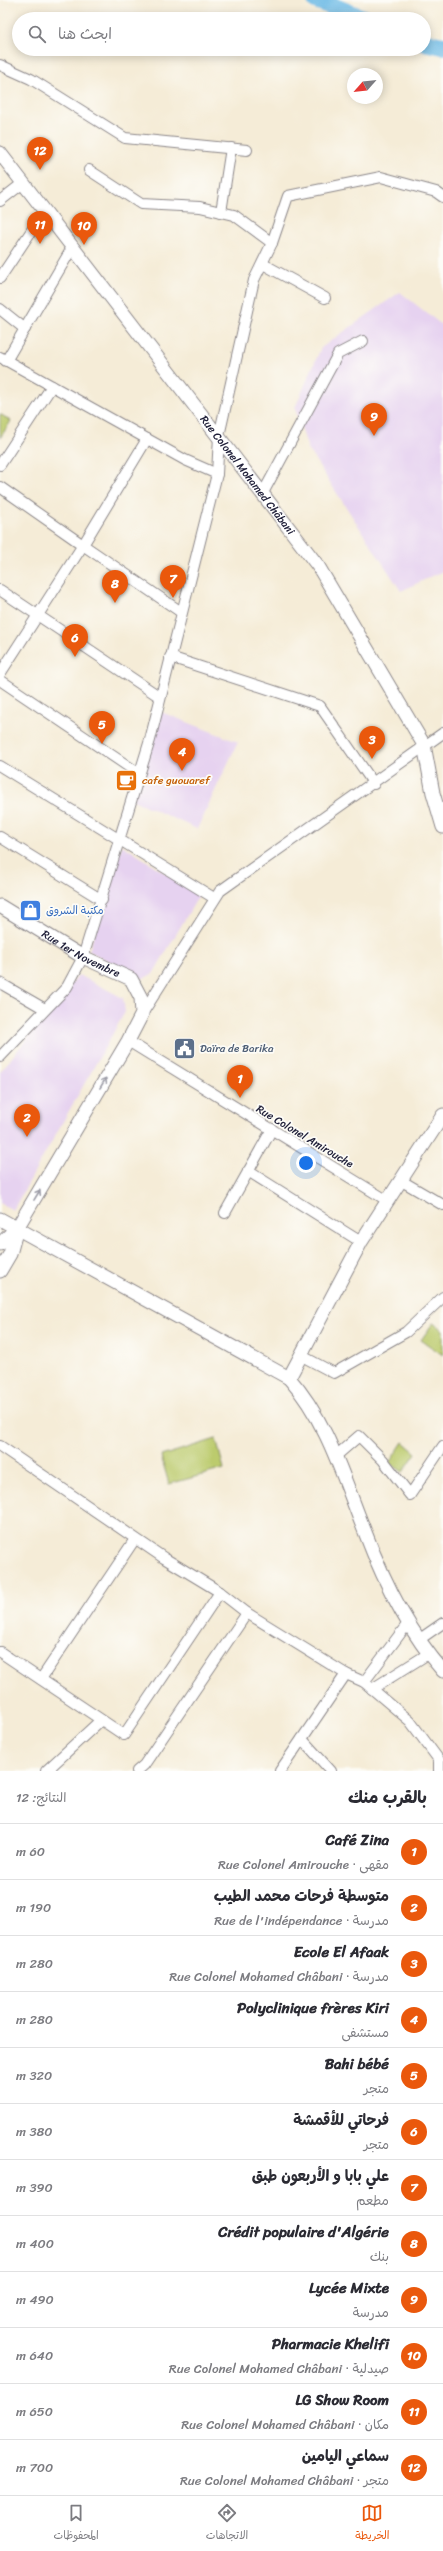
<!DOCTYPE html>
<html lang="ar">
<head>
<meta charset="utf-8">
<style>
  :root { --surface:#fff; --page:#f2f2f3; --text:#2b2b33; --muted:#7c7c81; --line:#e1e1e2; --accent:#ea580c }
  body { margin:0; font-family:Sriracha,"Playpen Sans Arabic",sans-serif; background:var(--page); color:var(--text); direction:rtl }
  .compass { position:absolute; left:347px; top:68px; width:36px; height:36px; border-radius:50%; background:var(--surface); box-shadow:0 2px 10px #0003; rotate:243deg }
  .you { position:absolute; left:306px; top:1163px; width:14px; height:14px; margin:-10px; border:3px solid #fff; border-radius:50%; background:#1a73e8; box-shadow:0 0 0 6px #1a73e833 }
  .badge { display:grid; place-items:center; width:26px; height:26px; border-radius:50%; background:var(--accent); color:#fff; font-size:13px; font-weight:700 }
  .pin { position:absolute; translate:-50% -33px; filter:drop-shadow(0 1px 2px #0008) }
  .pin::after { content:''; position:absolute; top:21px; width:14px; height:12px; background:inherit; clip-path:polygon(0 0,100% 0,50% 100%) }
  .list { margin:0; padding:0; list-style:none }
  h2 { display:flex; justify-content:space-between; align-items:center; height:52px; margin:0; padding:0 16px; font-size:17px }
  h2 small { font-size:13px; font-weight:400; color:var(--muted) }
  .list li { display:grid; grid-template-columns:26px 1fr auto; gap:12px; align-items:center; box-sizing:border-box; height:56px; padding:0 16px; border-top:1px solid var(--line) }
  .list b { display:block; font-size:15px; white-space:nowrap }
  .list p { margin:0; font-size:13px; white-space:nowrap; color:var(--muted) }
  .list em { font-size:13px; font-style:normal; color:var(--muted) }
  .icon { flex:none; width:22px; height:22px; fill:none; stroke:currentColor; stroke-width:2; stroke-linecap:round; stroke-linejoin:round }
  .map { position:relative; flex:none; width:443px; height:1771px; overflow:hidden; direction:ltr }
  .search { position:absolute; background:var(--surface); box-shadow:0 2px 10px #0003; left:12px; right:12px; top:12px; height:44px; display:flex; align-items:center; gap:10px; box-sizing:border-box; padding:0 14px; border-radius:22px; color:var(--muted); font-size:15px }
  .sheet { height:724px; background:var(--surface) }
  nav { display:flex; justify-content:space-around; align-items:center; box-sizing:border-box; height:56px; border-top:1px solid var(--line); background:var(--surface); font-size:11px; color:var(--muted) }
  nav a { display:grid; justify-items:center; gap:2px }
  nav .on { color:var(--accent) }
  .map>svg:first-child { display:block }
  .built { fill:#e6d2f0 }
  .green { fill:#bccb6d; stroke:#6f7654 }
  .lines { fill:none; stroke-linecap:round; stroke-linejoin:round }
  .river { stroke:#6ab9e5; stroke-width:18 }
  .minor-casing { stroke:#8c8789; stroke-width:12 }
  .major-casing { stroke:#8c8789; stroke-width:15 }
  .minor { stroke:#fff; stroke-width:10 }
  .major { stroke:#fff; stroke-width:13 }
  .oneway { stroke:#9c9ca7 }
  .labels { text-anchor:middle; stroke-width:3.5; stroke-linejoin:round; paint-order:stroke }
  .street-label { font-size:11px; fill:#22223b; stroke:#fdfcf7 }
  .food-label { font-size:11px; fill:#c56008; stroke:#fdfcf7; text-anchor:start }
  .shop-label { font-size:11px; fill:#366cbe; stroke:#fdfcf7; text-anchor:start }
  .service-label { font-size:11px; fill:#4e5e75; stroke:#fdfcf7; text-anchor:start }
</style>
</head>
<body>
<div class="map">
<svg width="443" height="1771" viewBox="0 0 443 1771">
  <rect width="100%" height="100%" fill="#fdfcf7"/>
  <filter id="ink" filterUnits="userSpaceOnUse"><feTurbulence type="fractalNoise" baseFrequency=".025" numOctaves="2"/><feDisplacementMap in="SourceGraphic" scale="8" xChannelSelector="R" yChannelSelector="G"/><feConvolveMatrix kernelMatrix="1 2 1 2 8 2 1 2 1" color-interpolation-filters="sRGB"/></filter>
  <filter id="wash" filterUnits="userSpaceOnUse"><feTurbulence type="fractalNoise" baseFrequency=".012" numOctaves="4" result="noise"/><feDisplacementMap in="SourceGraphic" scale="16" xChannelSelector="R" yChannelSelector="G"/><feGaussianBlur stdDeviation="0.9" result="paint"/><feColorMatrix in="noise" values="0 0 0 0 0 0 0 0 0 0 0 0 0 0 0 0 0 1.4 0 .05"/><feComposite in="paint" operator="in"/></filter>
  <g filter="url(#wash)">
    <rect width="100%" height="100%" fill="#f5ecd7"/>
    <g class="built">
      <polygon points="400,292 443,326 443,571 401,591 308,449 295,408 321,348"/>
      <polygon points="156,710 238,742 197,829 133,800"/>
      <polygon points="122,845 199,895 153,974 144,978 139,978 89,951"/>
      <polygon points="79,975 123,998 125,1012 13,1210 0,1203 0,1072"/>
    </g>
    <g class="green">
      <polygon points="0,414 11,421 0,438"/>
      <polygon points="433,1323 443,1330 443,1355 421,1340"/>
      <polygon points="216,1439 224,1469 169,1484 161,1456"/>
      <polygon points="403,1442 416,1453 403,1472 389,1463"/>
    </g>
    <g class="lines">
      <g class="river">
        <polyline points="316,0 365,19"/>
        <polyline points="424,42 443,46"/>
      </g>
    </g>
  </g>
  <g filter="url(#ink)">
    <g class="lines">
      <defs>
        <g id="minor">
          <polyline points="0,65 31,79 125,138 247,150"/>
          <polyline points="89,170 141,204 200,207 234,215 272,243"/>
          <polyline points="0,201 23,183"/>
          <polyline points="221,212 231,148"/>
          <polyline points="263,264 325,298"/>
          <polyline points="0,278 44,212"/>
          <polyline points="0,309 25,329"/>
          <polyline points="0,357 185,460 217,474"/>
          <polyline points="6,361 72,248"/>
          <polyline points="147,439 83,545 181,612"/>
          <polyline points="0,465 52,386"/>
          <polyline points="0,487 83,545 0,674"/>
          <polyline points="263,493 338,354 363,341"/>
          <polyline points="0,590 160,697"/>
          <polyline points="170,657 320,706 374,784"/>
          <polyline points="0,680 138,773"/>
          <polyline points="0,766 214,898"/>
          <polyline points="0,837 102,900"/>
          <polyline points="0,983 45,1009"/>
          <polyline points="142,1014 220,891 443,733"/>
          <polyline points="128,1041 388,1201"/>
          <polyline points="0,1057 67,987 83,957 150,740 217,474 219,436 254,280 272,243 288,196 381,177 436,192 443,197"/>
          <polyline points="248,1171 361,1242"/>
          <polyline points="400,1180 443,1205"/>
          <polyline points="225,1213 272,1129"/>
          <polyline points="302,1356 334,1373 406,1332 443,1297"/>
          <polyline points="0,1446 164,1558 220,1592 247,1613 346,1674 364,1682 410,1721 439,1760 439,1771"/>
          <polyline points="337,1455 359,1436 383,1460 410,1495 443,1446"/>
          <polyline points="420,1639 443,1623"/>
          <polyline points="0,1652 124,1735 220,1592"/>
          <polyline points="41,1679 135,1539"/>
          <polyline points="364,1682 409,1622"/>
          <polyline points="372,1689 428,1654"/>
          <polyline points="302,1739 331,1771"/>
          <polyline points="46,1771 101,1720"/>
          <polyline points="137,1771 144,1765 247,1613"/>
          <polyline points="280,1771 346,1674"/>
        </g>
        <g id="major">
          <path id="s1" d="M0 153 318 566 424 745 433 793 443 827"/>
          <path id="s2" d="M0 906 83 957 131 979 141 998 142 1014 128 1041 17 1228 10 1254 0 1271"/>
          <path d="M0 1219 289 1378C328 1422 343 1478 365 1532 384 1582 408 1631 443 1671"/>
          <polyline points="0,1244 17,1228"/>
          <polyline points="289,1378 361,1242 443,1115"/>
        </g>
      </defs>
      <use href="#minor" class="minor-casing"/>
      <use href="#major" class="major-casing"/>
      <use href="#minor" class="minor"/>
      <use href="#major" class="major"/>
    </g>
    <defs><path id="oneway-shaft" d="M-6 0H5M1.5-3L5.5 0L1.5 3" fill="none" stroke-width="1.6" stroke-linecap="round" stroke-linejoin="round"/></defs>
    <g class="oneway">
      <use href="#oneway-shaft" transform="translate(103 1083) rotate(-59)"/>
      <use href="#oneway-shaft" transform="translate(37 1195) rotate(-59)"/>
    </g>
  </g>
  <defs>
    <symbol id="cafe-square" viewBox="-11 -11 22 22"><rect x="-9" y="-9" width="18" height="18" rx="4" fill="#e8710a" stroke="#fdfcf7"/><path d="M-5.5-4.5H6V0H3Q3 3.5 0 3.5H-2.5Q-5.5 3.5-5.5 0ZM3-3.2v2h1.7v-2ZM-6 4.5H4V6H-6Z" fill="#fff"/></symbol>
    <symbol id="shop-square" viewBox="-11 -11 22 22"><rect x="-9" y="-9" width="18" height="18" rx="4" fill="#3f7fe0" stroke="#fdfcf7"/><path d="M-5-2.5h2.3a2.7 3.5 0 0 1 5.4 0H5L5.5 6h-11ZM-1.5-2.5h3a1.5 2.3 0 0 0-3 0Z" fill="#fff"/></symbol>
    <symbol id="civic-square" viewBox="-11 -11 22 22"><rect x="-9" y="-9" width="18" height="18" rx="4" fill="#5c6f8a" stroke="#fdfcf7"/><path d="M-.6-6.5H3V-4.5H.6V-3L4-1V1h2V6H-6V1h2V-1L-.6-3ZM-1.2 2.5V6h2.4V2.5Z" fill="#fff"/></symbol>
  </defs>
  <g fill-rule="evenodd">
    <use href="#cafe-square" x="114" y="768" width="25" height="25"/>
    <use href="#shop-square" x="18" y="898" width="25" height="25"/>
    <use href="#civic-square" x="172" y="1036" width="25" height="25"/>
  </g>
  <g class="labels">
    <g class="street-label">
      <text dy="4" stroke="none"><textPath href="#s1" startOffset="406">Rue Colonel Mohamed Châbani</textPath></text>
      <text dy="4" stroke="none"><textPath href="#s2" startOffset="94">Rue 1er Novembre</textPath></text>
      <text transform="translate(305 1136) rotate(31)" y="4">Rue Colonel Amirouche</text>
    </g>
    <g class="food-label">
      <text x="142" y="784">cafe guouaref</text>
    </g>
    <g class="shop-label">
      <text x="46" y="914">مكتبة الشروق</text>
    </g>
    <g class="service-label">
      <text x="200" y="1052">Daïra de Barika</text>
    </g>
  </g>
</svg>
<svg class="compass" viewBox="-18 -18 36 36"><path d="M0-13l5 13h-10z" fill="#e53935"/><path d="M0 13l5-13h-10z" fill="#7c7c81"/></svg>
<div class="you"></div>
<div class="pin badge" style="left:240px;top:1098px">1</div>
<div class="pin badge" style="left:27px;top:1137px">2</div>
<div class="pin badge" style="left:372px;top:759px">3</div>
<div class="pin badge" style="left:182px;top:771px">4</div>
<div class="pin badge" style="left:102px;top:744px">5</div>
<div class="pin badge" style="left:75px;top:657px">6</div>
<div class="pin badge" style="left:173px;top:598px">7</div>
<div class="pin badge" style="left:115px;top:603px">8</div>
<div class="pin badge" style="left:374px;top:436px">9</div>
<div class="pin badge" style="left:84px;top:245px">10</div>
<div class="pin badge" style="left:40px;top:244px">11</div>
<div class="pin badge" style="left:40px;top:170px">12</div>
<div class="search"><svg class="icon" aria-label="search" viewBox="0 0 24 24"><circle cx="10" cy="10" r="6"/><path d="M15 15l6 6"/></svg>ابحث هنا</div>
</div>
<section class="sheet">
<h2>بالقرب منك<small>النتائج: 12</small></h2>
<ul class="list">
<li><span class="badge">1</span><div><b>Café Zina</b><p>مقهى · Rue Colonel Amirouche</p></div><em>60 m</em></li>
<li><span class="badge">2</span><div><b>متوسطة فرحات محمد الطيب</b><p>مدرسة · Rue de l'indépendance</p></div><em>190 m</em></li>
<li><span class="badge">3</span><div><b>Ecole El Afaak</b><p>مدرسة · Rue Colonel Mohamed Châbani</p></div><em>280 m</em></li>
<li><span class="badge">4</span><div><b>Polyclinique frères Kiri</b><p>مستشفى</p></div><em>280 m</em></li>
<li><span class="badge">5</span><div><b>Bahi bébé</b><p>متجر</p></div><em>320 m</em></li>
<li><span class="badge">6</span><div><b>فرحاتي للأقمشة</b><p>متجر</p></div><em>380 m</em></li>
<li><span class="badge">7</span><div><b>علي بابا و الأربعون طبق</b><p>مطعم</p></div><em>390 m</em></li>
<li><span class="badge">8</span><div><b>Crédit populaire d'Algérie</b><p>بنك</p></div><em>400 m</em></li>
<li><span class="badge">9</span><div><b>Lycée Mixte</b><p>مدرسة</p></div><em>490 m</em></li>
<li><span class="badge">10</span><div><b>Pharmacie Khelifi</b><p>صيدلية · Rue Colonel Mohamed Châbani</p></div><em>640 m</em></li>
<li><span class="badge">11</span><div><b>LG Show Room</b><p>مكان · Rue Colonel Mohamed Châbani</p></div><em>650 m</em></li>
<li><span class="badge">12</span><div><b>سماعي اليامين</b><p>متجر · Rue Colonel Mohamed Châbani</p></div><em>700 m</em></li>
</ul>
</section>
<nav>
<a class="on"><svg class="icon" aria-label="map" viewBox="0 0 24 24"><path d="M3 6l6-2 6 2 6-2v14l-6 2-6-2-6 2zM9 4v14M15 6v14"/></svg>الخريطة</a>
<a><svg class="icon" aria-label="directions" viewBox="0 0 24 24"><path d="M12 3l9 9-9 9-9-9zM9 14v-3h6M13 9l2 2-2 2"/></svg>الاتجاهات</a>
<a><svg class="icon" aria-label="saved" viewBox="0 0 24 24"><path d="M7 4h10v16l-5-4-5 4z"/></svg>المحفوظات</a>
</nav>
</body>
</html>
